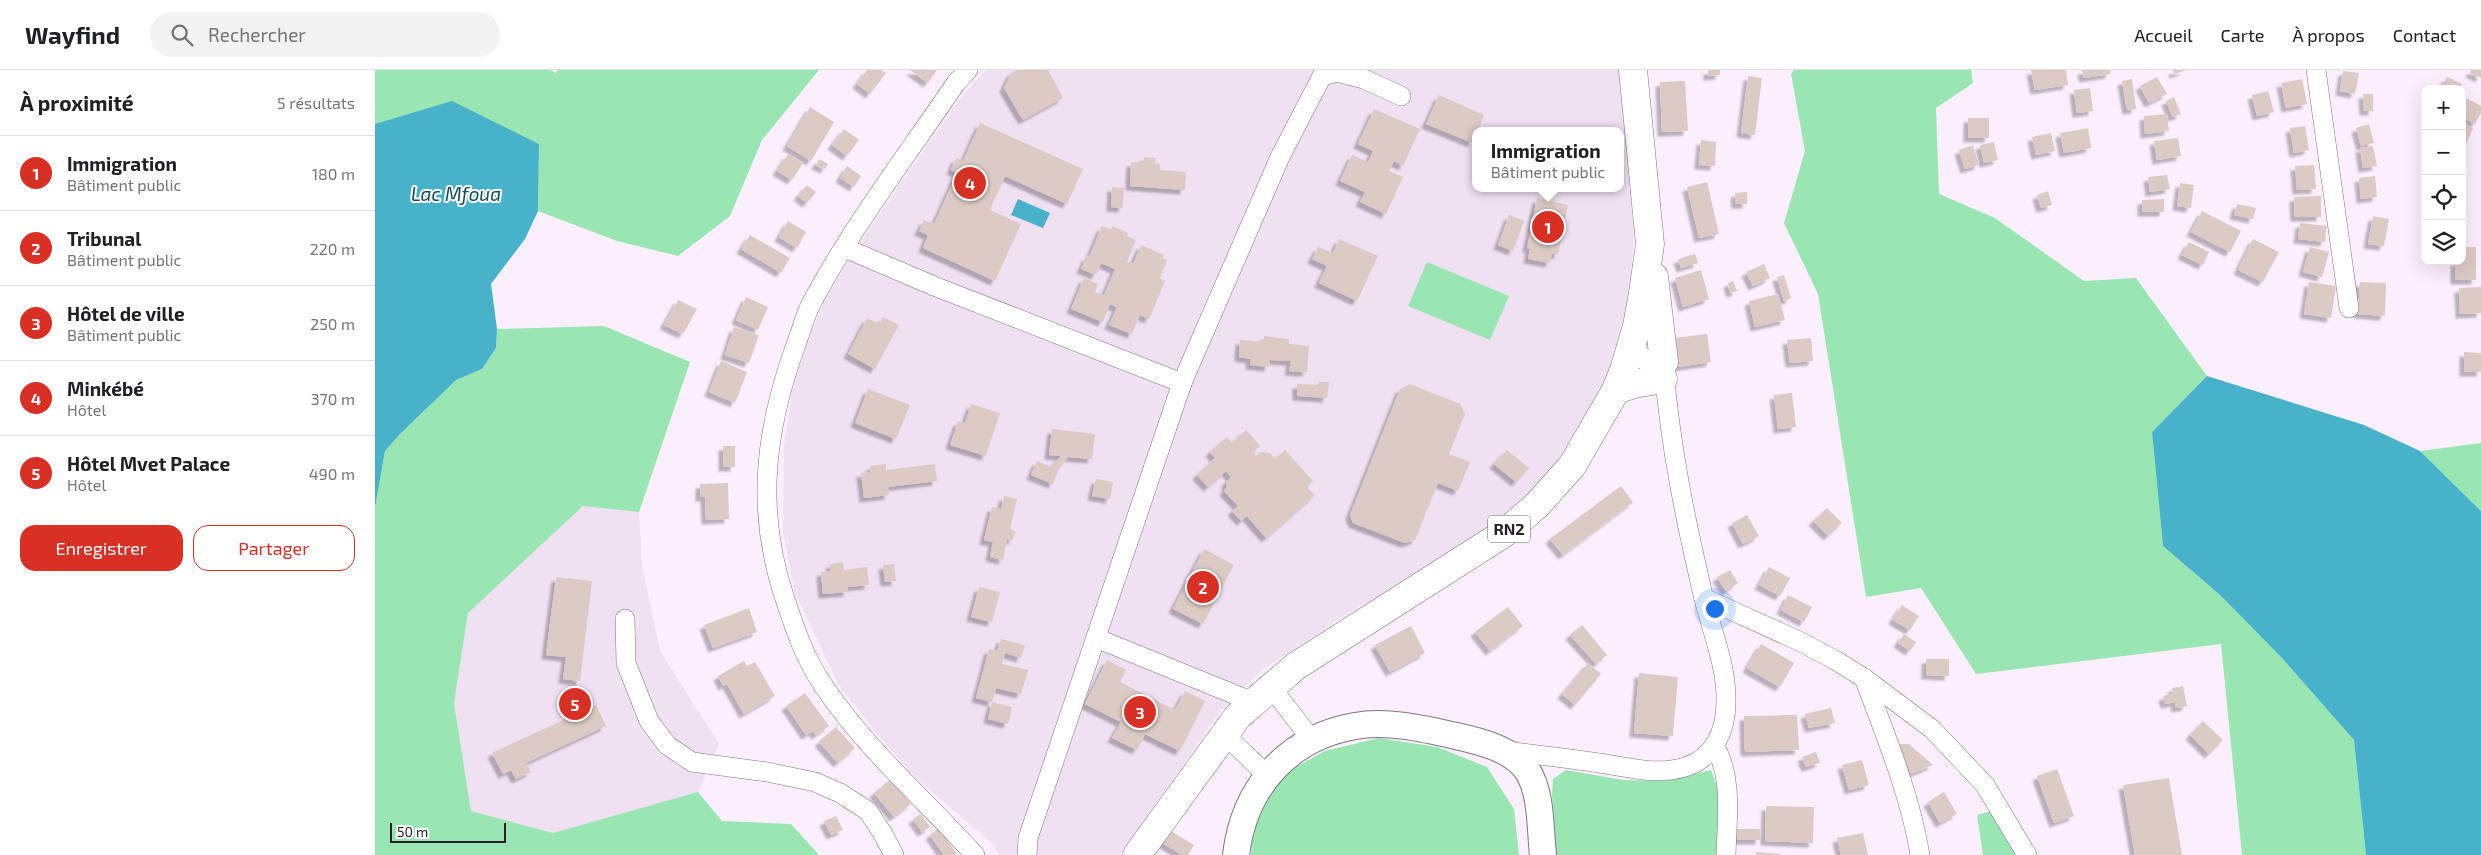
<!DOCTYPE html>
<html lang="fr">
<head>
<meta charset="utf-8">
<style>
  :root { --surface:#fff; --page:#f2f2f2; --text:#202124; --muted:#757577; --line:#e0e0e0; --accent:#d93025 }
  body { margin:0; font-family:"Exo 2",sans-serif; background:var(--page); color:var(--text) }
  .controls { position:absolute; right:15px; top:15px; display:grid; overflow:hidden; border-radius:10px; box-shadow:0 5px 20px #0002 }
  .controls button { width:45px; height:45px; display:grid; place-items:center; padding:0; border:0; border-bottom:1px solid var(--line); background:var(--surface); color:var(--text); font:25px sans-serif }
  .scale { position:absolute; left:15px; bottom:12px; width:116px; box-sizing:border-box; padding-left:5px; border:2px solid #252126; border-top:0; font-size:14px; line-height:18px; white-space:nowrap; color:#252126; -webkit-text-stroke:4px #fff; paint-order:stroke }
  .you { position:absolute; left:1339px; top:538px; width:18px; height:18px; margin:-12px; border:4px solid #fff; border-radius:50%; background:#1a73e8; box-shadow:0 0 0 8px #1a73e833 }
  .badge { display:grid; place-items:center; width:32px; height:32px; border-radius:50%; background:var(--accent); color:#fff; font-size:16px; font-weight:700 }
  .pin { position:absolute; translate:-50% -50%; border:2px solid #fff; box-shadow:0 1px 5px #0006 }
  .popup { position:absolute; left:1097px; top:57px; width:152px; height:65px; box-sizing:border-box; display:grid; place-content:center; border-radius:10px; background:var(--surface); filter:drop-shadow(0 1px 4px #0005); font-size:16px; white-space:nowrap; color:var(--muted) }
  .popup b { font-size:19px; color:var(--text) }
  .popup::after { content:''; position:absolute; left:50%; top:100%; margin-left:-10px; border:10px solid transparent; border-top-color:var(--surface) }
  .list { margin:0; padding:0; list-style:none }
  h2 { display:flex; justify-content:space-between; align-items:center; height:65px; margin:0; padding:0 20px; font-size:21px }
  h2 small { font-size:16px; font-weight:400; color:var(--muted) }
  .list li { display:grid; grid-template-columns:32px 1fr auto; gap:15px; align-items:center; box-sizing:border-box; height:75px; padding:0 20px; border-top:1px solid var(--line) }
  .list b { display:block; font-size:19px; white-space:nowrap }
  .list p { margin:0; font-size:16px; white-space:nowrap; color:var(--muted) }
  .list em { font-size:16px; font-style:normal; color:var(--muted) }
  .actions { display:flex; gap:10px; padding:15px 20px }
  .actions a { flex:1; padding:11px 0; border:1px solid var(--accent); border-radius:15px; text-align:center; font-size:18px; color:var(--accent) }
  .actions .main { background:var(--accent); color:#fff }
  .icon { flex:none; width:28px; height:28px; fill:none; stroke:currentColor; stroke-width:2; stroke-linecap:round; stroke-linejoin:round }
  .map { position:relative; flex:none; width:2106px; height:785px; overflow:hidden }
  header { display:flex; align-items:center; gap:30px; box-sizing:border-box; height:70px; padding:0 25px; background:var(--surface); border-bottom:1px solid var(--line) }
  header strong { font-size:24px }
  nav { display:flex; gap:28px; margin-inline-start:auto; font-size:18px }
  .search { width:350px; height:45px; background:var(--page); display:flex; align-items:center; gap:12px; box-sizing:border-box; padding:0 18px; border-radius:28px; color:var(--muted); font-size:19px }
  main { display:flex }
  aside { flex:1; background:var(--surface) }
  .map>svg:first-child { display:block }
  .commercial { fill:#efe0f2; fill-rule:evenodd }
  .green { fill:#99e6b3 }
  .water { fill:#47b2ca }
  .building { fill:#dccac5; filter:url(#shadow) }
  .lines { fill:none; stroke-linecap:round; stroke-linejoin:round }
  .street-casing { stroke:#817682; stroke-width:20 }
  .secondary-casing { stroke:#817682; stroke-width:28 }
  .highway-casing { stroke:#817682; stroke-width:29 }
  .street { stroke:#fff; stroke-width:19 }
  .secondary { stroke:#fff; stroke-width:26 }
  .highway { stroke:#fff; stroke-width:28 }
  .labels { text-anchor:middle; stroke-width:4; stroke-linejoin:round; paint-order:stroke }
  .shield { fill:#fff; stroke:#666467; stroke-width:1 }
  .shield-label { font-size:16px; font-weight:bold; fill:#252126 }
  .water-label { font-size:19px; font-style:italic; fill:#104e5b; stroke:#fff }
</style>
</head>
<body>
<header>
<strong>Wayfind</strong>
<div class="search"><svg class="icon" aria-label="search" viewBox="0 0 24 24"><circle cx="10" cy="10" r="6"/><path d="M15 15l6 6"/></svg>Rechercher</div>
<nav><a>Accueil</a><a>Carte</a><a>À propos</a><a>Contact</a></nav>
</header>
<main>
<aside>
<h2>À proximité<small>5 résultats</small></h2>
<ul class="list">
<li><span class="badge">1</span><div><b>Immigration</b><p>Bâtiment public</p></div><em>180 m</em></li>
<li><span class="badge">2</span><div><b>Tribunal</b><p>Bâtiment public</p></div><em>220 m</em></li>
<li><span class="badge">3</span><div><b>Hôtel de ville</b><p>Bâtiment public</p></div><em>250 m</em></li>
<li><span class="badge">4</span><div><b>Minkébé</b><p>Hôtel</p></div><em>370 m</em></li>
<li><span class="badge">5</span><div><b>Hôtel Mvet Palace</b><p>Hôtel</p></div><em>490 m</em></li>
</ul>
<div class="actions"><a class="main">Enregistrer</a><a>Partager</a></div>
</aside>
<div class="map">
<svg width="2106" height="785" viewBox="0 0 2106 785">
  <defs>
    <filter id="shadow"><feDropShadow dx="-4.5" dy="4.5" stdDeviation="1" flood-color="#0004"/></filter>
  </defs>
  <rect width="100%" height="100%" fill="#fbeffd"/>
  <g class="commercial">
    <path d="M611 0H1244L1259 166 1254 229 1237 295 1209 353 1170 406 1127 452 1060 495 976 541 887 600 847 639 745 785H624L618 774 542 709 502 664 464 615 420 524 408 462 409 375 419 309 449 231 488 168 586 27ZM1100 61H1246V118H1100Z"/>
    <polygon points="208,436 264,442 267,495 285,581 344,674 323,722 178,764 96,741 79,633 93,543"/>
  </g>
  <g class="green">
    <polygon points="0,0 175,0 181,3 183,0 444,0 387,70 355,146 303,186 242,171 163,141 164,74 0,54"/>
    <polygon points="1419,0 1596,0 1598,13 1561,38 1564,124 1620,148 1709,211 1761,208 1832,306 1777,362 1788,476 1845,525 1905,586 1979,670 1991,785 1867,785 1846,574 1601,604 1546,518 1491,527 1443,224 1409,153 1430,81 1416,4"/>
    <polygon points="1052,192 1134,226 1115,270 1033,236"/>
    <polygon points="229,256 315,292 264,442 208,436 93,543 79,633 96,741 178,763 323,722 347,751 416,754 444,785 0,785 0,438 10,381 25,364 81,310 107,299 121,278 122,259"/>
    <polygon points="2106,373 2106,441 2045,381"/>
    <polygon points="1004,668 1062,677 1112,697 1139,739 1144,785 876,785 878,753 903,707 950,681"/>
    <polygon points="1191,700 1248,710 1289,711 1336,700 1344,722 1343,785 1181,785 1177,725 1178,709"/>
    <polygon points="1616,741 1641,785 1608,785 1602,745"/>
  </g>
  <g class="water">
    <polygon points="77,31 164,74 163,141 150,169 116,214 122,259 121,278 107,299 81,310 25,364 10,381 0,438 0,54"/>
    <polygon points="643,129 675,143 668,158 636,145"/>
    <polygon points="1832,306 1989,355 2045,381 2106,441 2106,785 1991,785 1979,670 1905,586 1845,525 1788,476 1777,362"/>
  </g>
  <g class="building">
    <polygon points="492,0 506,0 511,3 495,24 482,14"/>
    <polygon points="535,0 562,0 553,13"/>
    <polygon points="642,0 673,0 688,28 648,50 629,18 636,3"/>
    <polygon points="1333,0 1345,0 1345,5 1333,6"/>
    <polygon points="1656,0 1691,0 1693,15 1660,20"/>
    <polygon points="1707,0 1735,0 1735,4 1709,8"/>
    <polygon points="1798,0 1811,0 1799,4"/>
    <polygon points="2096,0 2106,0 2106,8 2095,3"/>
    <polygon points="1968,1 1984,3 1980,24 1965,21"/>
    <polygon points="1373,6 1387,8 1380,65 1366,63"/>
    <polygon points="1782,7 1792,24 1774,33 1765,16"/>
    <polygon points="2072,7 2087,14 2085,19 2066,19"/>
    <polygon points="1757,9 1761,39 1752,40 1747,11"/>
    <polygon points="1927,9 1932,34 1911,38 1906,13"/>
    <polygon points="1310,11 1313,61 1287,62 1285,12"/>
    <polygon points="1715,18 1718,41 1702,43 1699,20"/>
    <polygon points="1893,21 1899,42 1882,46 1877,25"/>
    <polygon points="1988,24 1998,24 1998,41 1989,41"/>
    <polygon points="1064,25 1109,45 1103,61 1100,61 1098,73 1051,54"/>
    <polygon points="1799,27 1806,44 1798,47 1791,31"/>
    <polygon points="2091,28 2106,36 2106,43 2100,54 2087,47 2087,34"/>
    <polygon points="435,37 459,52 436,91 412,76"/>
    <polygon points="999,39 1045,59 1028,96 1019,91 1014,101 1028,107 1011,144 985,132 990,122 965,111 977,85 993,92 998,81 983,74"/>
    <polygon points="1792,44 1794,61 1770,64 1769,46"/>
    <rect x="1593" y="48" width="21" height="20"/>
    <polygon points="605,53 708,99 692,134 630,106 615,140 646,154 620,211 548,178 553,165 544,161 549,150 559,154 582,103 576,100 581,88 588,91"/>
    <polygon points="1994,54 1999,73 1986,76 1981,58"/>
    <polygon points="2087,54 2098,58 2090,78 2087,77"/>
    <polygon points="1930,56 1934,80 1919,83 1915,58"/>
    <polygon points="1713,58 1716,78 1689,83 1685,63"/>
    <polygon points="469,59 484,70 472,86 457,75"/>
    <polygon points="1676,63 1680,81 1661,85 1657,67"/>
    <polygon points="1803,68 1806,86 1782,90 1779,71"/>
    <polygon points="1326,70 1341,72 1340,96 1324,95"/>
    <polygon points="1619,72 1623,90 1609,93 1605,75"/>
    <polygon points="1598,75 1604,95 1590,99 1584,80"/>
    <polygon points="1998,76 2002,96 1988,98 1985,78"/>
    <polygon points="413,84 428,93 417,110 402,101"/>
    <polygon points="769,87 781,88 780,93 785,94 785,100 811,102 810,120 755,116 756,92 769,93"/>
    <polygon points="444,89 453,94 450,99 441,95"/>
    <polygon points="1939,95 1941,119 1922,120 1920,96"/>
    <polygon points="472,96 486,106 479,117 465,108"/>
    <polygon points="1792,105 1795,119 1775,122 1773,107"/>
    <polygon points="2000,106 2002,127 1986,129 1984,108"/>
    <polygon points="1332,112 1344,164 1324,168 1312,117"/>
    <polygon points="1805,113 1819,115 1816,138 1802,136"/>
    <polygon points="432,115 441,122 432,133 423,126"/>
    <polygon points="737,117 749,118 748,138 736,137"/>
    <polygon points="1673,121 1677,135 1666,138 1662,125"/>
    <polygon points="1372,122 1372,134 1361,134 1360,123"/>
    <polygon points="1946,126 1946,147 1920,147 1919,127"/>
    <polygon points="1162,128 1193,135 1183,185 1177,183 1175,193 1153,189 1155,179 1152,178"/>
    <polygon points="1789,129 1789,142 1767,142 1767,130"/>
    <polygon points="1862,134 1881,138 1878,149 1859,145"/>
    <polygon points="1827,141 1866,161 1855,182 1816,162"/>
    <polygon points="1134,145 1149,151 1138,181 1123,175"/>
    <polygon points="1998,146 2014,149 2009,176 1993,174"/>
    <polygon points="413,151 431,162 422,178 404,167"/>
    <polygon points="1925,153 1952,156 1950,172 1923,169"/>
    <polygon points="727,156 736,159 738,156 753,163 752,166 761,170 752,192 758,194 766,175 789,185 787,188 792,190 785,208 790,211 774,249 765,245 757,264 734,255 742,237 735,234 728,252 696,239 709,208 723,214 720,222 729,225 740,199 726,193 721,205 706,199 712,186 714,187"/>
    <polygon points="375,165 415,188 406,203 366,179"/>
    <polygon points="964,169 1003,186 982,231 944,213 952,196 937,189 943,177 958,183"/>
    <polygon points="1878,169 1904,182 1888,212 1863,200"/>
    <polygon points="1814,172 1834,182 1828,195 1807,185"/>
    <polygon points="1935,177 1954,182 1947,207 1928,202"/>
    <polygon points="2087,177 2101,177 2101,210 2080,210 2080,191 2087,191"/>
    <polygon points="1320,184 1323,193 1306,198 1303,189"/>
    <polygon points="1389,194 1395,208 1378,216 1371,202"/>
    <polygon points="1326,200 1334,229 1308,237 1300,208"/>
    <polygon points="1409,205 1416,228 1409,231 1402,207"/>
    <polygon points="1358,211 1362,221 1356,223 1353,213"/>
    <polygon points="1934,212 1961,216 1956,248 1929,244"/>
    <polygon points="1985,212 2011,213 2010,246 1983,244"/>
    <polygon points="2106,217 2106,243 2085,244 2084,218"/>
    <polygon points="1403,224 1410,250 1380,257 1374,231"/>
    <polygon points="371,227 393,237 383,260 361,250"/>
    <polygon points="303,230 322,239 308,264 289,255"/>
    <polygon points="508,247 524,255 500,299 473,284 492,248 504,254"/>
    <polygon points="359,257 384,265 374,293 350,285"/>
    <polygon points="1332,264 1336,292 1303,297 1299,268"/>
    <polygon points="889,266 914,269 914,274 934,276 932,302 914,301 916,291 895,290 894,297 875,295 876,289 864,287 865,270 889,272"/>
    <polygon points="1436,268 1438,291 1415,293 1412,270"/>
    <polygon points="2089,282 2106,283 2106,302 2089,302"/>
    <polygon points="346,291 372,302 360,333 334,322"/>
    <polygon points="944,312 954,312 952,328 922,326 922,314 943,315"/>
    <polygon points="1035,314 1085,334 1090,344 1074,384 1095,392 1083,421 1063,413 1040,470 1030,473 978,453 975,445 1025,319"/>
    <polygon points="493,319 535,335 521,369 480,353"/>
    <polygon points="1417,323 1421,357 1403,359 1399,325"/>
    <polygon points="596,334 625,343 611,386 575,375 583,351 590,353"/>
    <polygon points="677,359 720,364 717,389 693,387 683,400 678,414 656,405 662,391 676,397 686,386 674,385"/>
    <polygon points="871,360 885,376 878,382 881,386 885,382 895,383 900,389 910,380 938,411 932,417 940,425 891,468 872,446 866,451 857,441 863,436 849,421 852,417 851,412 856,407 851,401 833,417 822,405 840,388 835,382 852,367 857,373"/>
    <rect x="348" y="376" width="12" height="21"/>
    <polygon points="1132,380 1154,398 1141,412 1119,394"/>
    <polygon points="511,394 511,400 560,394 562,411 513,417 514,425 489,428 486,403 496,402 495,396"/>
    <polygon points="721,409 738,412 735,429 717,426"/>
    <polygon points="353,413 354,449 331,450 330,427 325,427 325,414"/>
    <polygon points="1246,416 1258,432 1188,485 1175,469"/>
    <polygon points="629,426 642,429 635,459 640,461 638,470 632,469 628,490 615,487 618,472 609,470 617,437 626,439"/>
    <polygon points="1452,438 1467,453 1453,466 1438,451"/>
    <polygon points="1372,445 1384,466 1368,474 1357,453"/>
    <polygon points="829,479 859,495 828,554 798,539"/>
    <polygon points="468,492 469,500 492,497 494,515 473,517 473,522 448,524 446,502 456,501 455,494"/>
    <polygon points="519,494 521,511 510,512 508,495"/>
    <polygon points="1394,497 1415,508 1405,526 1384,515"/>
    <polygon points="1355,500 1363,513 1351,521 1342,507"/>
    <polygon points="181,507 217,511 205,611 188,609 191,587 171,585"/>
    <polygon points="604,517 625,522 617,552 596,547"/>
    <polygon points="1413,525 1437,537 1429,552 1406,540"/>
    <polygon points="1527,535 1544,546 1535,560 1518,550"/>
    <polygon points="1133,537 1148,556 1115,581 1100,562"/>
    <polygon points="374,538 382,562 338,578 329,555"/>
    <polygon points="1207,555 1232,585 1221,594 1195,565"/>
    <polygon points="1036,556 1050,583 1015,602 1000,575"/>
    <polygon points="1529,564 1541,572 1535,581 1523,573"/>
    <polygon points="626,569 650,575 646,588 630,583 627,594 653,600 646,624 621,618 617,632 601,628 614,579 622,581"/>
    <polygon points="1386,574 1419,593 1405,617 1372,598"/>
    <polygon points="1551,589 1574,589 1574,606 1551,605"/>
    <polygon points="732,590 751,600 745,612 800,640 810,621 830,631 805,681 770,664 762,680 737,668 746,652 710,634"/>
    <polygon points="369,591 372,596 380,592 400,626 369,644 352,614 348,616 343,606"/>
    <polygon points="1213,593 1226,604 1200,635 1187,624"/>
    <polygon points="1264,603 1303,607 1298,666 1259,663"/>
    <polygon points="1808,616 1812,636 1801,638 1800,632 1790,634 1788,626 1798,624 1797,618"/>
    <polygon points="430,623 454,656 441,665 438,661 431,665 411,636"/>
    <polygon points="617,632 637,637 633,654 613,649"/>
    <polygon points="221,635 231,656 151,693 156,702 141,709 136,700 128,704 117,683"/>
    <polygon points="1456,638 1460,653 1434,658 1430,644"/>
    <polygon points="1422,645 1424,680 1370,682 1369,646"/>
    <polygon points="1828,651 1848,670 1834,684 1815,665"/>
    <polygon points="461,657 480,678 463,693 444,672"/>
    <polygon points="1524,674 1534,674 1558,695 1536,704"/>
    <polygon points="1441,682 1445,693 1431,697 1427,687"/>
    <polygon points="1487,690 1494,715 1474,720 1467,695"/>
    <polygon points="1682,699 1699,746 1679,753 1662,706"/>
    <polygon points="1794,708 1807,785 1760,785 1748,715"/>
    <polygon points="516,709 536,734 519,747 499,723"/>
    <polygon points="1569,722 1582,744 1565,753 1553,732"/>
    <polygon points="1391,736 1439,737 1438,773 1390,771"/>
    <polygon points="546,744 555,757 547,762 538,749"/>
    <polygon points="461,746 468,760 456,765 449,751"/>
    <polygon points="564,758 582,784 580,785 569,785 555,765"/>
    <rect x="1362" y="759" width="23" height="11"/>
    <polygon points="794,760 819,775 813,785 807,785 786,772"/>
    <polygon points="1488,763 1493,785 1466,785 1462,768"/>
    <polygon points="1381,782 1405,784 1405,785 1381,785"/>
  </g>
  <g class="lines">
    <defs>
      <g id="street">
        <path d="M593 0 581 13C532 85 477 157 436 234 429 248 425 265 419 280 389 365 381 443 410 529 420 559 430 589 448 615 490 678 549 729 600 785"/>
        <polyline points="1941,0 1974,238"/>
        <polyline points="470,178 559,216 807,313"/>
        <polyline points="1257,276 1290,311"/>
        <polyline points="1329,528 1424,571 1460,590 1489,608 1557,659 1610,715 1652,785"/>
        <polyline points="250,549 251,593 274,651 292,675 317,692 392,702 440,712 465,723 493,741 508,764 519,785"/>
        <polyline points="721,568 878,632"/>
        <path d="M1489 608C1511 667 1535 724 1545 785"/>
        <polyline points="896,617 937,670"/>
        <polyline points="850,665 892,705"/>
        <path d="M1340 676C1358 709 1352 748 1351 785"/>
        <path d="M1130 681C1161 685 1193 688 1224 693 1253 697 1281 706 1310 697 1339 688 1351 661 1351 632 1352 597 1337 562 1329 529 1311 453 1295 376 1289 298"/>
        <polyline points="652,785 653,768 807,313 905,87 947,6 962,2 989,9 1026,26"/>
      </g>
      <path id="secondary" d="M861 785C869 718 912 668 980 656 1012 650 1050 659 1081 666 1104 671 1137 679 1152 700 1167 723 1165 759 1168 785"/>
      <g id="highway">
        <polyline points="1279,207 1289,292"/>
        <polyline points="1241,320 1259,314 1288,309"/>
        <polyline points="762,785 863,646 921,596 1131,462 1162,435 1197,396 1241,320 1249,300 1262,256 1268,223 1275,174 1258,0"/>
      </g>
    </defs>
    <use href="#street" class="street-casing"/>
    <use href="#secondary" class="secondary-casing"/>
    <use href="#highway" class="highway-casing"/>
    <use href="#street" class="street"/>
    <use href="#secondary" class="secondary"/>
    <use href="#highway" class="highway"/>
  </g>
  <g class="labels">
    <rect class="shield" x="1113" y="445.5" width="42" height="27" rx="4"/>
    <g class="shield-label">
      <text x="1134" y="465">RN2</text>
    </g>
    <g class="water-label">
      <text x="81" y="131">Lac Mfoua</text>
    </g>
  </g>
</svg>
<div class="controls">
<button>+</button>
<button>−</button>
<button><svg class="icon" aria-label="locate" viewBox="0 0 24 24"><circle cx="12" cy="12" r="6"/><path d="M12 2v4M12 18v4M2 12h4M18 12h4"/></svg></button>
<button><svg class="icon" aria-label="layers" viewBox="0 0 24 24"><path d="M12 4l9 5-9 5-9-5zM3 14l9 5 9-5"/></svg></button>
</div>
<div class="scale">50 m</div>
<div class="you"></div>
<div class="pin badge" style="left:1173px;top:157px">1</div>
<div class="popup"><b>Immigration</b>Bâtiment public</div>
<div class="pin badge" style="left:828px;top:517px">2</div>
<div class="pin badge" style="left:765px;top:642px">3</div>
<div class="pin badge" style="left:595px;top:113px">4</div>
<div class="pin badge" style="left:200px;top:634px">5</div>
</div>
</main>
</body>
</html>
